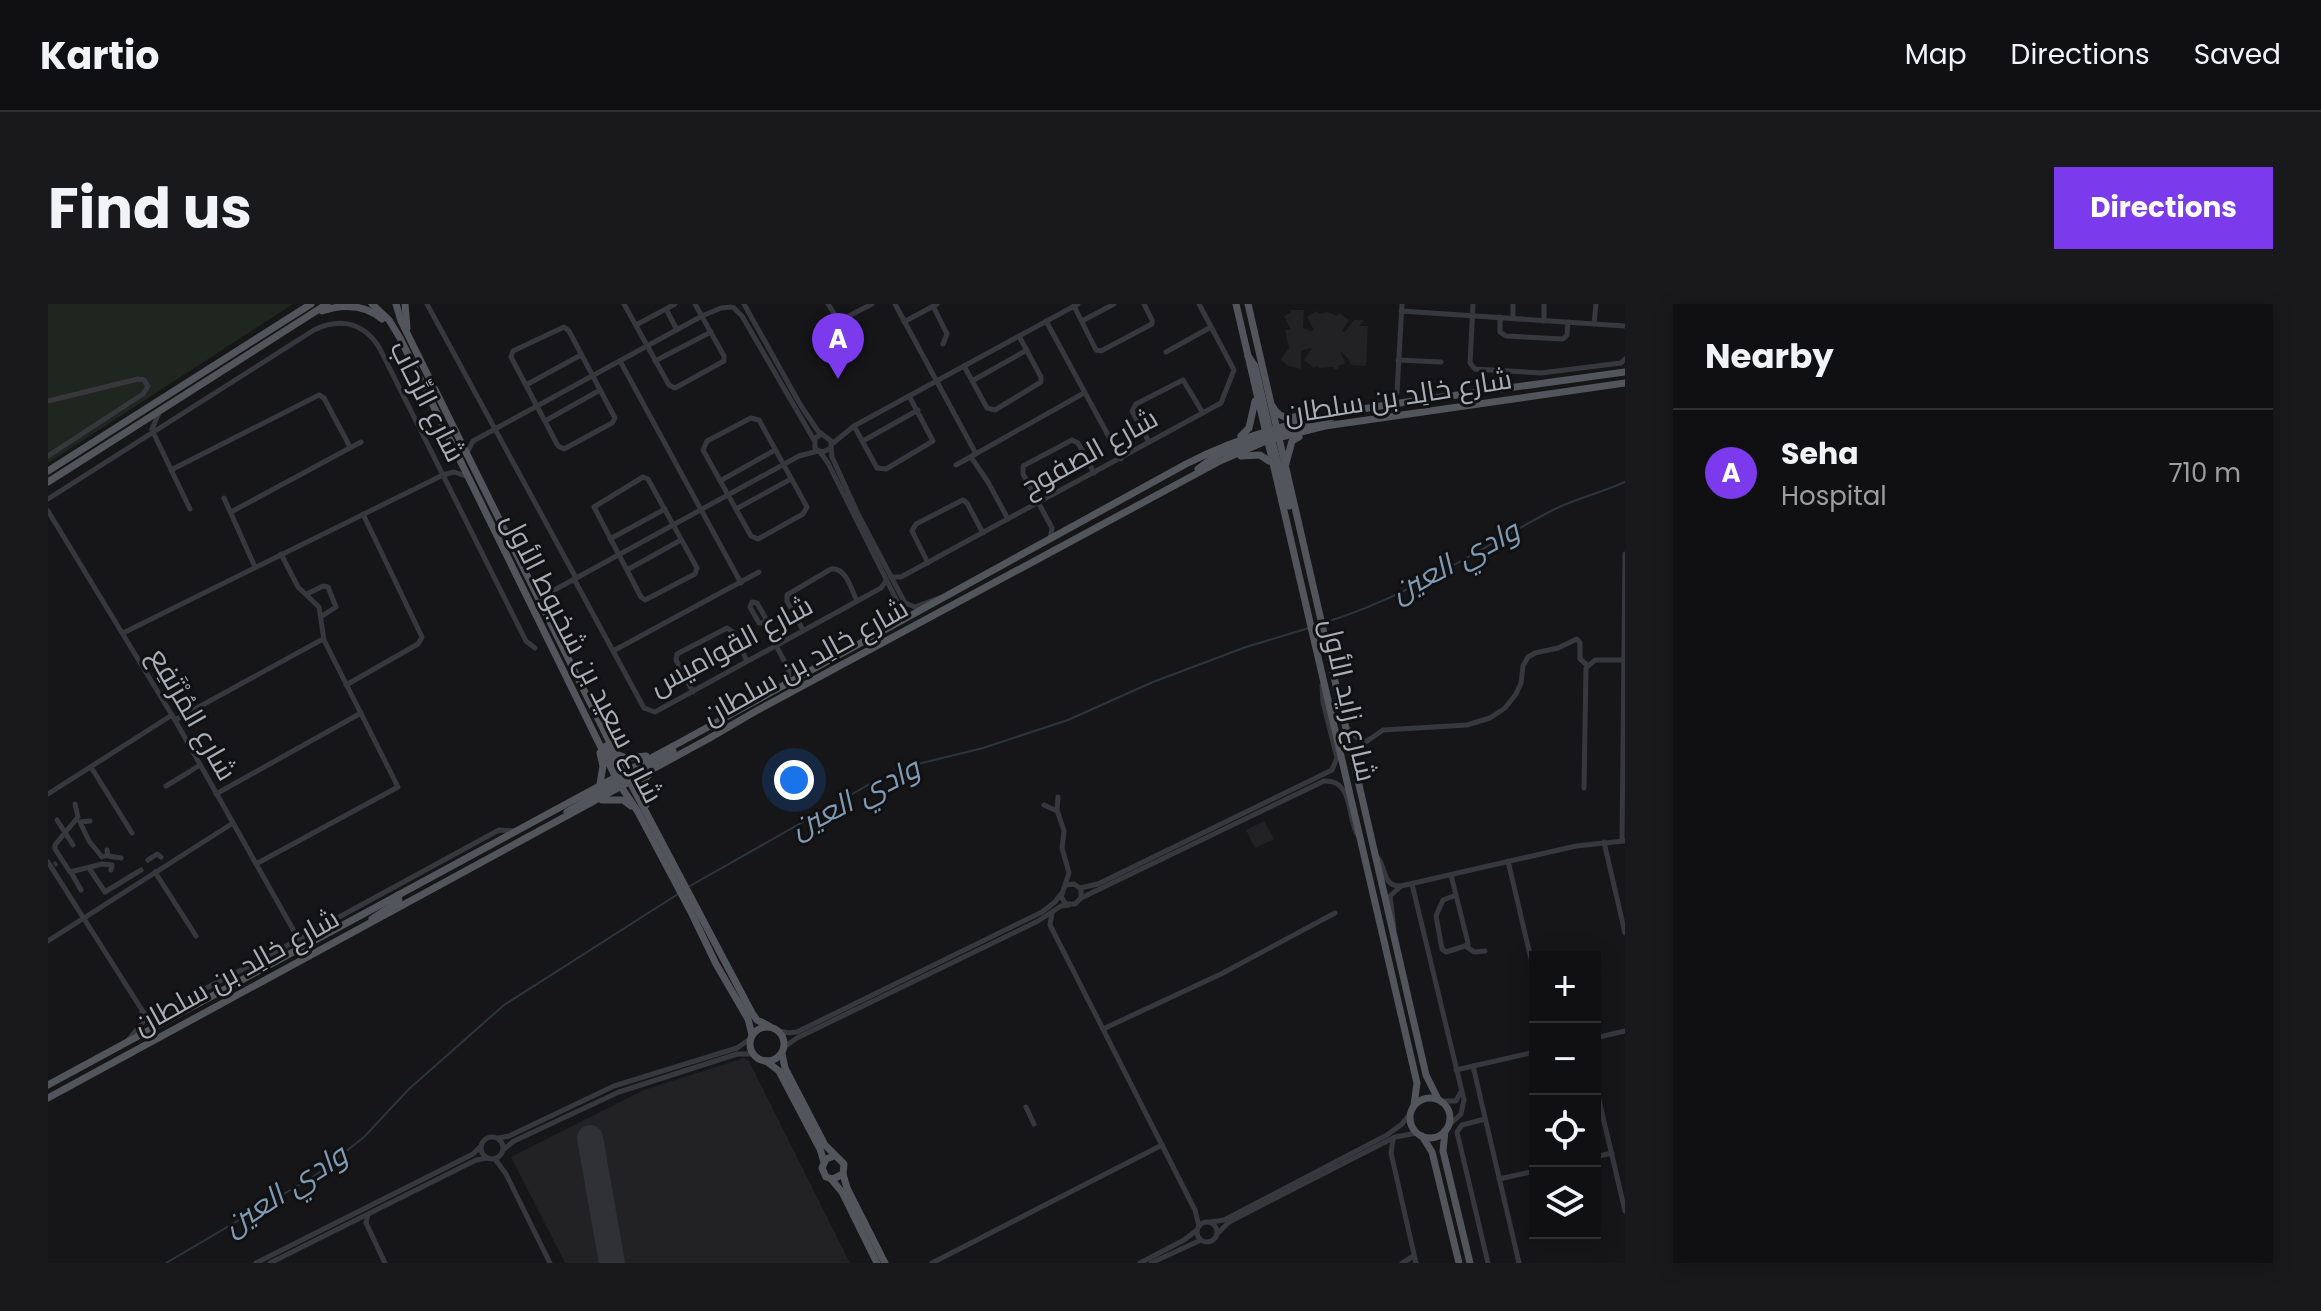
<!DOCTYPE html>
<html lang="en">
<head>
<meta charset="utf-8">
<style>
  :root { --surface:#101012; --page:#19191b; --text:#f1f3f6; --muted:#9c9d9f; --line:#303032; --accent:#7c3aed }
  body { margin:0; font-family:Poppins,Cairo,sans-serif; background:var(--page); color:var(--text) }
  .controls { position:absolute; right:24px; bottom:24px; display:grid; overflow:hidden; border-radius:0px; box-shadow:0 4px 20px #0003 }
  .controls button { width:72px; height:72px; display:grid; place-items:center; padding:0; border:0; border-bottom:2px solid var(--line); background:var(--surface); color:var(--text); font:40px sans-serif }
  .you { position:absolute; left:746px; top:476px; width:28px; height:28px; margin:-20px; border:6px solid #fff; border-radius:50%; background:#1a73e8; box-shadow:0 0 0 12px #1a73e833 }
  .badge { display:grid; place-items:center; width:52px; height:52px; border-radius:50%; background:var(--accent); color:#fff; font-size:26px; font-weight:700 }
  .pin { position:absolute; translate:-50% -66px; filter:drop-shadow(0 2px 4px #0008) }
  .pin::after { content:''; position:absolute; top:42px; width:28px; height:24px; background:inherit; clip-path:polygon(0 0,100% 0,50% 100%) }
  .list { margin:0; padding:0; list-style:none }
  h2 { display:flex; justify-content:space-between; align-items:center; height:104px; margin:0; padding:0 32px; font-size:34px }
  h2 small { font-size:26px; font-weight:400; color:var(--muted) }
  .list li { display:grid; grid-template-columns:52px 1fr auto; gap:24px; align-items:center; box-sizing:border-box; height:128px; padding:0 32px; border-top:2px solid var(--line) }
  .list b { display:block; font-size:30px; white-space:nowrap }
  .list p { margin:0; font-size:26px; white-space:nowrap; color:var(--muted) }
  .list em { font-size:26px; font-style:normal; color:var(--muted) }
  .icon { flex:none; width:44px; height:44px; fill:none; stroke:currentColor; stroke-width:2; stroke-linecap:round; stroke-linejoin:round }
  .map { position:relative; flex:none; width:1577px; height:959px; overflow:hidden; border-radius:0px }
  header { display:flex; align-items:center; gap:48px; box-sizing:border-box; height:112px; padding:0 40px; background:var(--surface); border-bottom:2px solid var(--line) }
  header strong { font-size:38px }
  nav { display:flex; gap:44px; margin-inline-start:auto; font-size:28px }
  .intro { display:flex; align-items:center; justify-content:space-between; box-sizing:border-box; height:192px; padding:0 48px }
  h1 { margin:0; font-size:56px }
  .button { padding:20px 36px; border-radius:0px; background:var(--accent); color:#fff; font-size:28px; font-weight:700 }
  main { display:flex; gap:48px; padding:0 48px }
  aside { flex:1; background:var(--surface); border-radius:0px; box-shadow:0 4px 20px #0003 }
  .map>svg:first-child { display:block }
  .built { fill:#222225 }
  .green { fill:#1e261f }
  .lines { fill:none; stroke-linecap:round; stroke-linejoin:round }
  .stream { stroke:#2c353c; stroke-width:2 }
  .runway { stroke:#303135; stroke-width:26 }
  .minor-tunnel { stroke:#333438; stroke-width:5; stroke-dasharray:5 2.5; stroke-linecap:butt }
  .minor { stroke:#37383d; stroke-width:5 }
  .major { stroke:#53555c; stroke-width:7 }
  .labels { text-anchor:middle; stroke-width:6; stroke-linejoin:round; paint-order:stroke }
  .street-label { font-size:28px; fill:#a8adb8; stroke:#111113 }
  .water-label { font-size:30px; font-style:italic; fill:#7f9bb3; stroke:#111113 }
</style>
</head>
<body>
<header>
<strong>Kartio</strong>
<nav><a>Map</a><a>Directions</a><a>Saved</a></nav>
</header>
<div class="intro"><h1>Find us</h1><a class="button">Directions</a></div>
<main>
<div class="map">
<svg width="1577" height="959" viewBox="0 0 1577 959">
  <rect width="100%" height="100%" fill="#161618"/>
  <g class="built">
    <polygon points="1243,6 1256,6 1255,24 1263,27 1266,26 1259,13 1269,7 1271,10 1280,8 1289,12 1291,9 1301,16 1294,27 1297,28 1306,16 1316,16 1311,22 1320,22 1318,62 1303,61 1300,54 1292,47 1297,59 1290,62 1291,64 1287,66 1285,63 1272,64 1268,62 1266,64 1256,56 1264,44 1261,44 1253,47 1253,65 1240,62 1233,55 1241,44 1237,26 1243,26 1236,12 1243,9"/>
    <polygon points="1216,517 1226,535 1207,544 1198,526"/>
    <polygon points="696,754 701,757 802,959 517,959 463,853 596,786"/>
  </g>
  <polygon class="green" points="0,0 245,0 0,159"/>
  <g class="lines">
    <g class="stream">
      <path d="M1278 318C1358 294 1429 246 1503 207 1526 195 1553 189 1577 178"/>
      <polyline points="642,582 820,481 870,460 935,444 1020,416 1105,378 1198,343 1261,324"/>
      <polyline points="118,959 268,871 316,833 361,785 456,701 630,590"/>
    </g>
    <polyline class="runway" points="542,834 564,959"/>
    <polyline class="minor-tunnel" points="6,561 9,559"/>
    <g class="minor">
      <polyline points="379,0 528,274"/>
      <polyline points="576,0 621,81 627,84 676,57 676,52 647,0"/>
      <polyline points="696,0 753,102 770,127 783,137 783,144 775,148 767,145 767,134 774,130"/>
      <polyline points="780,0 789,14 795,15 824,0"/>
      <polyline points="847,0 927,148"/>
      <polyline points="1425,0 1422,59 1427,65 1493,69 1573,59 1577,55"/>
      <polyline points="885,2 899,30 895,40"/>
      <polyline points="1026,2 1048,46 1053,47 1104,20 1104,16 1096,0"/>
      <polyline points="686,4 694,12 766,136"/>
      <polyline points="618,5 629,26"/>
      <polyline points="1353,7 1577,22"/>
      <polyline points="1452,13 1452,28 1458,32 1515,35 1519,31 1520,18"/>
      <polyline points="1465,14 1465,0"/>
      <polyline points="998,17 1073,155"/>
      <polyline points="1034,17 1066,0"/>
      <polyline points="1496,17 1496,0"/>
      <polyline points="856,18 889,0"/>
      <polyline points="1546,20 1548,0"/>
      <polyline points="588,21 627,0"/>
      <polygon points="516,23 521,27 567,114 564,119 516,145 510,142 463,53 465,47"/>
      <polyline points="1118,48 1163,23"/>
      <polyline points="1350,56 1393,58"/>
      <polyline points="572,57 693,279"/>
      <polyline points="607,57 663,28"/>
      <polyline points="916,62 939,104 947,106 993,78 993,73 971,32"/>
      <polyline points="924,77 979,46"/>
      <polyline points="478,81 533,51"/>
      <polyline points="0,97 90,75 96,76 100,82 95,90 0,152"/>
      <polyline points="1341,100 1349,88 1354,0"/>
      <polygon points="703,114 711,116 759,203 755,210 710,235 703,232 655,146 659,137"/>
      <polyline points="497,117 552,86"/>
      <polyline points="806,122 829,164 838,165 885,137 861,92"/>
      <polyline points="104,125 111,109"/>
      <polyline points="104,126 142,205"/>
      <polyline points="815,137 870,106"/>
      <polyline points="1101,138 1084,107 1088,100 1135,76 1155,109"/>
      <polyline points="784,140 806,122 1030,0"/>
      <polyline points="783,144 784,153 811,212 857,299 867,303 891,294"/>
      <polyline points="772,148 780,159 853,305 850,312 830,328"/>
      <polyline points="418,151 425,137 654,12 673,4 683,3"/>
      <polyline points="923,153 940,178 960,215"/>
      <polyline points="908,161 1036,89"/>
      <polyline points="123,166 271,91 276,94 302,143"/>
      <polygon points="595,173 600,175 649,264 647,270 597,296 593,293 546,203"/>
      <polyline points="672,177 727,146"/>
      <polyline points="176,194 207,263"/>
      <path d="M0 195 266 26C293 13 317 19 332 45L478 337 487 344"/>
      <polyline points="688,205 743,175"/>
      <polyline points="0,207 127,416 251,636"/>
      <polyline points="183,208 313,138"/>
      <polyline points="562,235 617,205"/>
      <polyline points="1002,235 1004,224 975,170 975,162 1024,136 1030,139 1046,169"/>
      <polyline points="880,259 864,227 868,220 915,196 919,199 935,229"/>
      <polyline points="579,266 633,236"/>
      <polyline points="843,273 853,273 1173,99 1186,66 1151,0"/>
      <polyline points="526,275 596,404 607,408 833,284 838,277"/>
      <polyline points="259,290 275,282 280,283 288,303 274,312"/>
      <polygon points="704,298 709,299 718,315 716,319 711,319 702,303"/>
      <polyline points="495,302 501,289 751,152 770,147"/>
      <polyline points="716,319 741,366 740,377"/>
      <path d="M755 326 739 297V291L783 265C798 263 803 285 809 297"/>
      <polyline points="75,329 395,171 406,168 418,172"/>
      <polyline points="565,347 711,268"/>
      <polyline points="298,381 370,340 374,333 315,210"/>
      <polyline points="645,388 628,356 629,350 679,324 685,328 699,357"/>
      <polyline points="127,416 275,335"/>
      <polyline points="1300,425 1309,434 1317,437"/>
      <polyline points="1307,455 1312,442 1335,426 1419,421 1442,414 1457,404 1468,390 1473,379 1475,362 1480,353 1487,349 1510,344 1529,335 1532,339 1532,355 1539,361"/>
      <polyline points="43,463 84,529"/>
      <polyline points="144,466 152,461"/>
      <polyline points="118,482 141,468"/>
      <polyline points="1536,484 1538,364 1547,356 1576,356"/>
      <polyline points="0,490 124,411"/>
      <polyline points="168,490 313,409"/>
      <polyline points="1010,493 1009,506 1016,527 1014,544 1021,569 1013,593 1018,600 1027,600 1033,594 1033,585 1026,580 1018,581"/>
      <polyline points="27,500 30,513 7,541 7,545 22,568 54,560 64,561 63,566"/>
      <polyline points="996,501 1009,507"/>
      <polyline points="9,516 25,541"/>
      <polyline points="42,517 32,518 41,537 54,553 60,551 59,546"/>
      <polyline points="1574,537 1577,250"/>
      <polyline points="1556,538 1577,629"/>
      <polyline points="60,552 73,554"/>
      <path d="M1330 554C1339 566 1334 582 1353 582L1528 542 1576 537"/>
      <polyline points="100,556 109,550 113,553"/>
      <polyline points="1460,557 1487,672"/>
      <polyline points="0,558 94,706 103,717 112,719"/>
      <polyline points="208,560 350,483 276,336 271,303 250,283 233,250"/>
      <polyline points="41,564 57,588 93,566"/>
      <polyline points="107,568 148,632"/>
      <polyline points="24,570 33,586"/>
      <polyline points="1403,571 1420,639 1420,641 1398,648 1394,645 1388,612 1395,596 1408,591"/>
      <polyline points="1364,580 1416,796 1413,810 1400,822"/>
      <polyline points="1032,584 1050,580 1284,466 1289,454 1275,398 1274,381"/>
      <path d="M1033 594 1276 477C1305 475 1299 512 1309 530"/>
      <polyline points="1004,609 1002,621 1147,906 1151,922"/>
      <polyline points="1346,624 1342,592 1352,583"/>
      <polyline points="0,637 185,519"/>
      <polyline points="1419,643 1426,648 1437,647"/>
      <polyline points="100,714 201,662 451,526 466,527"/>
      <polyline points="1055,725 1173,670 1287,609"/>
      <polyline points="731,727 741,729 749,728 994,608 1007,598 1013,590"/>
      <polyline points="1547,734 1577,727"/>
      <polyline points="80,736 95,718 94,707"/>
      <polyline points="736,743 749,734 990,617 1013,602 1021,601"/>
      <polyline points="1425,762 1471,959"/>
      <polyline points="1408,766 1487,748"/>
      <polyline points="1547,779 1577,907"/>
      <polyline points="1392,797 1408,797 1412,789"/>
      <polyline points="978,803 986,820"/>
      <polyline points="1437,815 1414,821 1409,828 1440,959"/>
      <circle cx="444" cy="844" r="11"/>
      <polyline points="450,834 461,832 566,782 689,744 702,735"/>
      <polyline points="1345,835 1343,849 1368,959"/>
      <polyline points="456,845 466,837 571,788 689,750 705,750"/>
      <polyline points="1547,853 1564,849"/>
      <polyline points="447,855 458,870 502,959"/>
      <polyline points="1451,875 1487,867"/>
      <polyline points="320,910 318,919 337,959"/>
      <polyline points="1162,918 1176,916 1339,831 1354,820 1362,810"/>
      <circle cx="1159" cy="928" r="10"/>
      <polyline points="1169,930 1181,918 1347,833 1369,829"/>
      <polyline points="208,959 425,850 433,842"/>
      <polyline points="222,959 428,856 439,854"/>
      <polyline points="884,959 1114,841"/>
      <polyline points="1092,959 1136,936 1149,926"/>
      <polyline points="1103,959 1153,936"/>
      <polyline points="1354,959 1366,952"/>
    </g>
    <g class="major">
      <polyline points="324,0 341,16 352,34 570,478 590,508 642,606 668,660 700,715 704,731"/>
      <polyline points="348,0 353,17 572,459 704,709 709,716 721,722"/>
      <polyline points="357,0 359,24"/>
      <polyline points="1188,0 1369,779 1366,801"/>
      <polyline points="1200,0 1378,771 1390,795"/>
      <path d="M274 7C295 0 316 0 334 15"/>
      <polyline points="1200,52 1207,62 1222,128"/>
      <path d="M1225 103C1230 114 1241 115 1252 112"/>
      <polyline points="1226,130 1283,114"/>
      <polyline points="1193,132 1201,124 1207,97"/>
      <polyline points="1223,133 1241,202"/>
      <polyline points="1193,152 1212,151 1221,157"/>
      <polyline points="1237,163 1244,137 1251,133"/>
      <polyline points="1150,165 1163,155 1221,131"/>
      <polyline points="0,167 263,0"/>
      <polyline points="0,178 279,0"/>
      <polyline points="558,442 574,474"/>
      <polyline points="568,450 578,454 598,452"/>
      <polyline points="577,474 625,447"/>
      <polyline points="552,480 555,462 552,449"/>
      <polyline points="554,496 575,496 583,502"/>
      <polyline points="598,501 597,475 603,468"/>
      <polyline points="519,508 573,476"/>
      <polyline points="324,615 351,597 350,591"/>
      <circle cx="719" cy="740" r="17"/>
      <polyline points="734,750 737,764 777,841 796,860 795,870 785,875 778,873 774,864 778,855 786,852"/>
      <polyline points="718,757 731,767 772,845 776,858"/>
      <path d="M0 781 640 434 1138 160C1222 117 1310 104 1402 92 1460 84 1519 76 1577 68"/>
      <polyline points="0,794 660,435 708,407 1172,157 1218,137 1277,122 1577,79"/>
      <circle cx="1382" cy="814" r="20"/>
      <polyline points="1397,827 1395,847 1422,959"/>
      <polyline points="1374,832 1384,848 1411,959"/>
      <polyline points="795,870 799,884 837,959"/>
      <polyline points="784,876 794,888 829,959"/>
    </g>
  </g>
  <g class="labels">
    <g class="street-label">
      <text transform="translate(1350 92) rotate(-9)" y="10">شارع خالِد بن سلطان</text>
      <text transform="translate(380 97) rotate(63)" y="10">شارع الرِّحاب</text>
      <text transform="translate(1041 148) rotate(-29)" y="10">شارع الصفوح</text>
      <text transform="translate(683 341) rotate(-28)" y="10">شارع القواميس</text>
      <text transform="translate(535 354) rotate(63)" y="10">شارع سعيد بن شخبوط الأول</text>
      <text transform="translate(757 357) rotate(-29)" y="10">شارع خالِد بن سلطان</text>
      <text transform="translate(1301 396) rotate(77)" y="10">شارع زايد الأول</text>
      <text transform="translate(145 410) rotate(60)" y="10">شارع المُرْتَفِع</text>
      <text transform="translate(188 667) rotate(-29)" y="10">شارع خالِد بن سلطان</text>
    </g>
    <g class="water-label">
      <text transform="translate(1407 257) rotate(-28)" y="10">وادي العين</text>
      <text transform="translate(807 494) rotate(-27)" y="10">وادي العين</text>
      <text transform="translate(237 886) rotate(-33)" y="10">وادي العين</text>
    </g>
  </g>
</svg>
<div class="controls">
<button>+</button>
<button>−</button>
<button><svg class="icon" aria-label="locate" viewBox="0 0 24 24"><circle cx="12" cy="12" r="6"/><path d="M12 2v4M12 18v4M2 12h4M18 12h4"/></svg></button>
<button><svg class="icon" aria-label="layers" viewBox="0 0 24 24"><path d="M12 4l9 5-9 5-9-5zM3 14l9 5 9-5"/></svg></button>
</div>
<div class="you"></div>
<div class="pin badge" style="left:790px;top:75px">A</div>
</div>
<aside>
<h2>Nearby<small></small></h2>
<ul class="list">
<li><span class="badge">A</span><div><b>Seha</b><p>Hospital</p></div><em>710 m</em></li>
</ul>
</aside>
</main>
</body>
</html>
